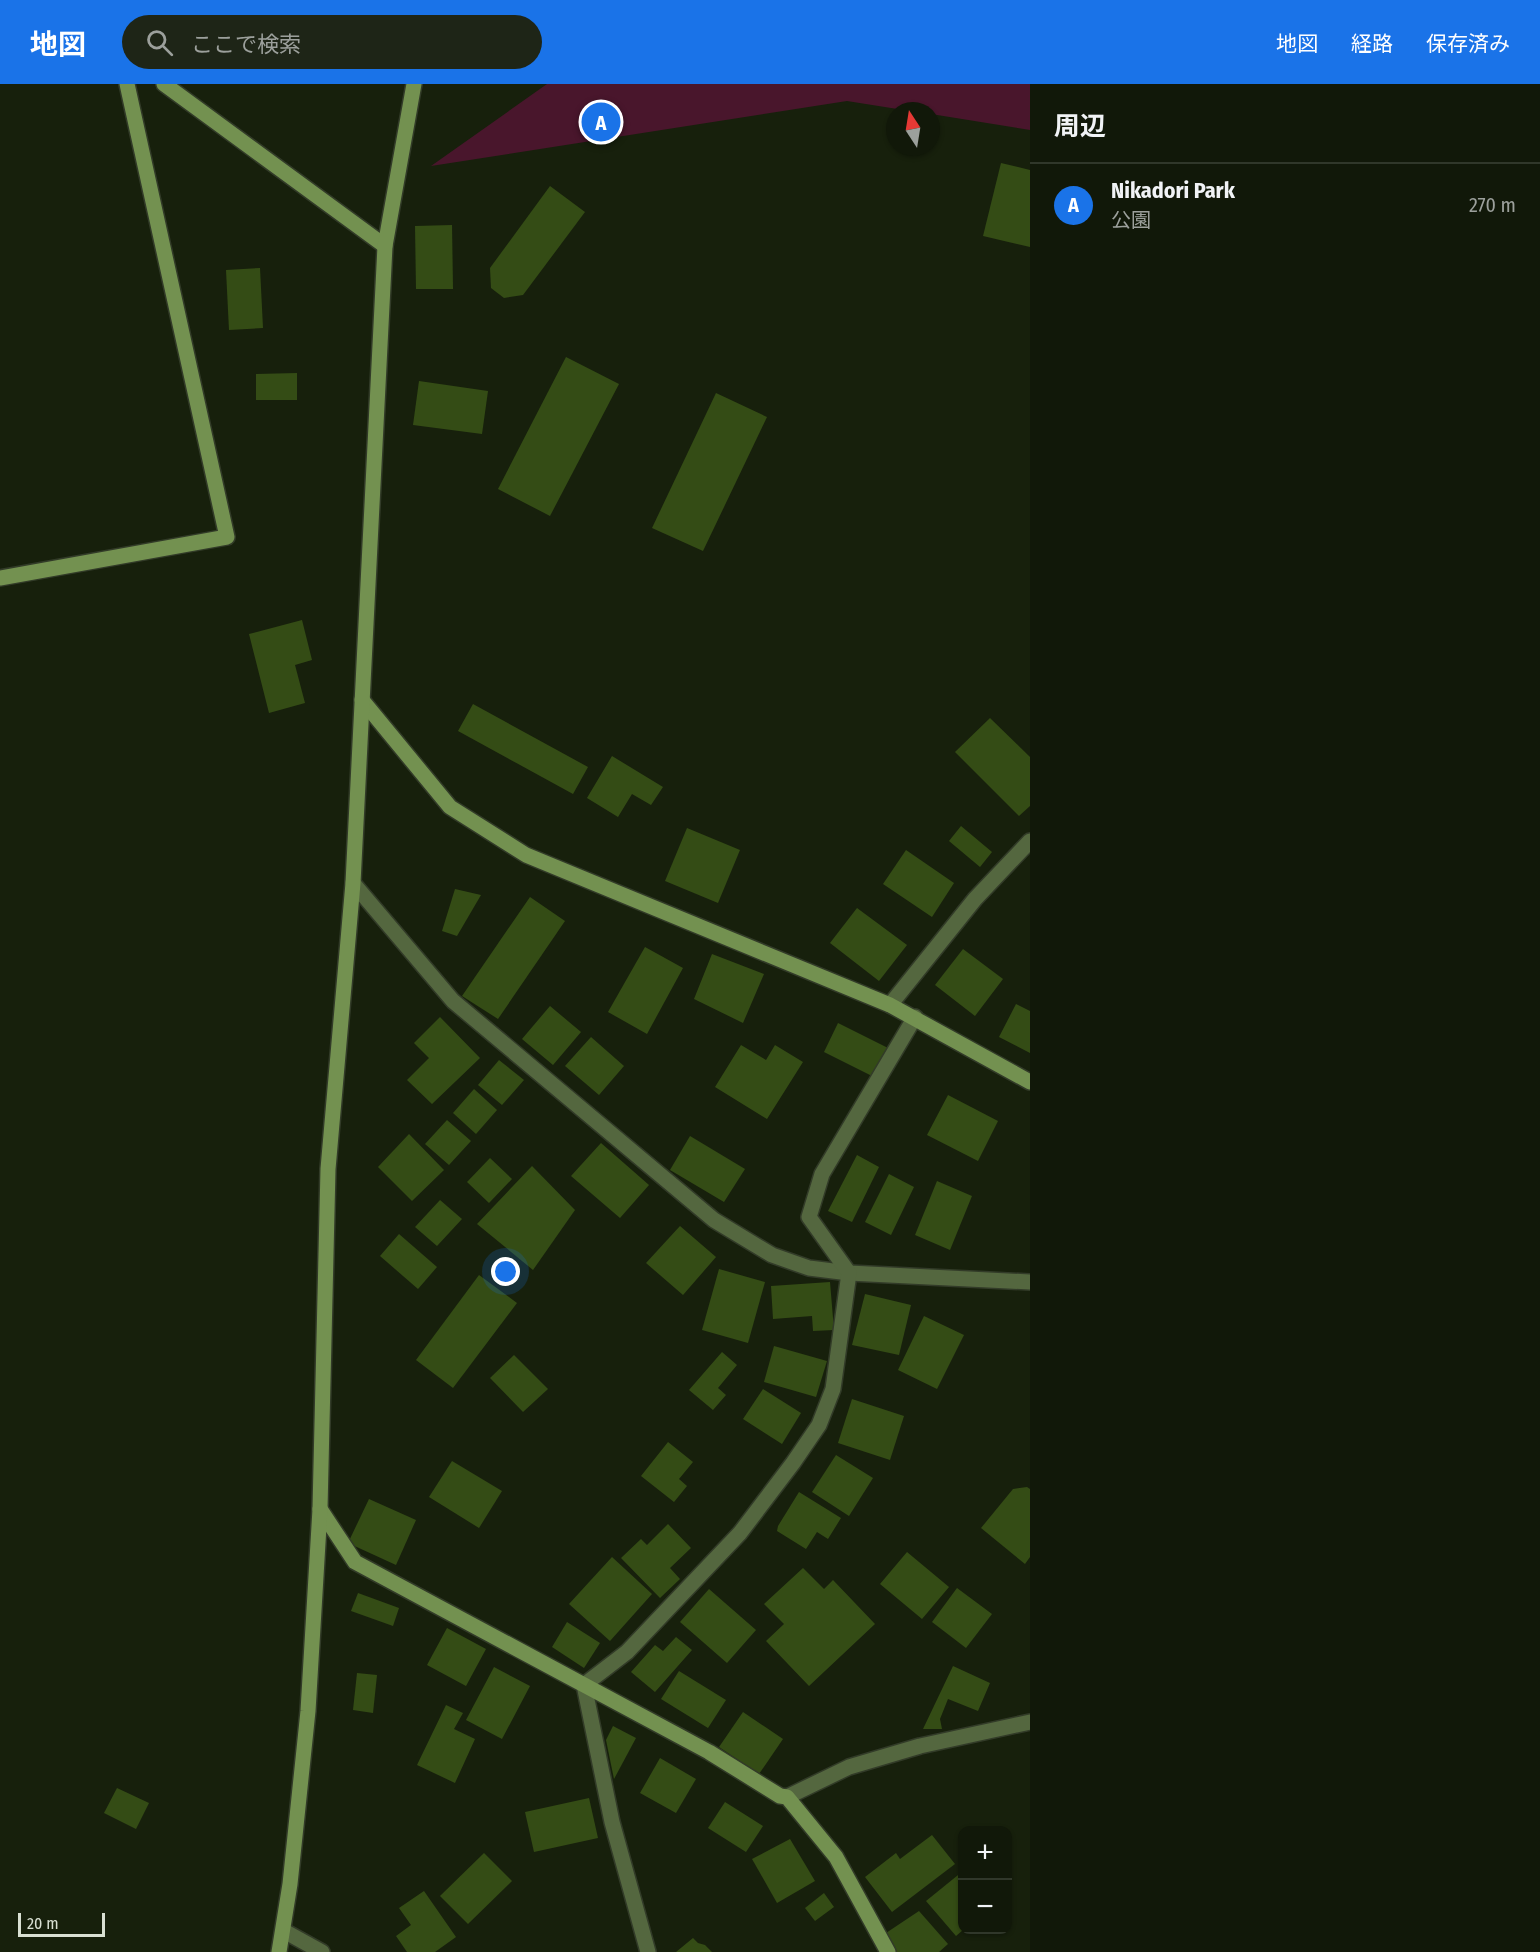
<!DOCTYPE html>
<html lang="ja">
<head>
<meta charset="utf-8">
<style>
  :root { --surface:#111809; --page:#1e2517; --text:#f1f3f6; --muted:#9ca09c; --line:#30372a; --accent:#1a73e8 }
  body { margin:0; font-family:"Fira Sans Condensed","Noto Sans JP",sans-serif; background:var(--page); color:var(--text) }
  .controls { position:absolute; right:18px; bottom:18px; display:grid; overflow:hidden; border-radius:12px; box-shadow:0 2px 4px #0004 }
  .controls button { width:54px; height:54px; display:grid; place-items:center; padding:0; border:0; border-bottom:2px solid var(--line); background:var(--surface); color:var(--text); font:30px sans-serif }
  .compass { position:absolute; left:886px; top:18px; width:54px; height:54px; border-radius:50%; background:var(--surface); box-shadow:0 2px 4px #0004; rotate:348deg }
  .scale { position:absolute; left:18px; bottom:15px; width:87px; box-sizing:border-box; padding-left:6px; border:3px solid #d9e0d3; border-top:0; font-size:16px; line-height:21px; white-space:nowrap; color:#d9e0d3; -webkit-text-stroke:4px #17200c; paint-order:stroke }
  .you { position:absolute; left:506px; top:1188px; width:21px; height:21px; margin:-15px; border:4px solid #fff; border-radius:50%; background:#1a73e8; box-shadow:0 0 0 9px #1a73e833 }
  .badge { display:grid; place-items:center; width:39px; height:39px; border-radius:50%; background:var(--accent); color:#fff; font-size:20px; font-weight:700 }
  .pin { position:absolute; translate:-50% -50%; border:3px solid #fff; box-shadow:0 2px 6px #0006 }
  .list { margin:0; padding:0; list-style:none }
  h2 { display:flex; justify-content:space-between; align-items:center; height:78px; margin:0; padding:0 24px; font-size:26px }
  h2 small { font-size:20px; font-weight:400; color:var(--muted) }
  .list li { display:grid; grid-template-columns:39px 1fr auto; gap:18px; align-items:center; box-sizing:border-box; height:84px; padding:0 24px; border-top:2px solid var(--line) }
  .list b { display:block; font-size:22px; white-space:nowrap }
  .list p { margin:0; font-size:20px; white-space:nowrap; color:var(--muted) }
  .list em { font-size:20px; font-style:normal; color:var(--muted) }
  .icon { flex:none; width:33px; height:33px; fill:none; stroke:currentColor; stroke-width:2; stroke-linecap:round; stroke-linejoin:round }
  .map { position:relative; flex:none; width:1030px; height:1868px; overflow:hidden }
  header { display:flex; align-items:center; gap:36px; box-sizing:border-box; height:84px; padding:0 30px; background:var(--accent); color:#fff }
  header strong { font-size:28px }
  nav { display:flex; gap:33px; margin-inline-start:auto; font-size:21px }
  .search { width:420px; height:54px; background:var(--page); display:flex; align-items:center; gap:15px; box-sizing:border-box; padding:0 21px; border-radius:33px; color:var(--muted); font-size:22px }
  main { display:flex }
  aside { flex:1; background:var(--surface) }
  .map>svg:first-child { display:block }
  .park { fill:#49162c }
  .building { fill:#344c15 }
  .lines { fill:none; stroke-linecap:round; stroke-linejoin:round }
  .street-casing { stroke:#323b28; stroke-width:18 }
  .secondary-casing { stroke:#323b28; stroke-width:18 }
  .street { stroke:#54673f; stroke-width:15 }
  .secondary { stroke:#739150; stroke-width:15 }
</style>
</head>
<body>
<header>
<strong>地図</strong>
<div class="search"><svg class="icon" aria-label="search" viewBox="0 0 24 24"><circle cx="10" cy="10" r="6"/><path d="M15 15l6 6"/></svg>ここで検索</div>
<nav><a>地図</a><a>経路</a><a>保存済み</a></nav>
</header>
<main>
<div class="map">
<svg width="1030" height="1868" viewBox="0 0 1030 1868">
  <rect width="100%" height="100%" fill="#17200c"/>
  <polygon class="park" points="547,0 1030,0 1030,46 931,30 931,27 910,27 847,17 431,82"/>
  <g class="building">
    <polygon points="1001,79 1030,86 1030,163 983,152"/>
    <polygon points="550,102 585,128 523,211 504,214 491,204 490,184"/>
    <polygon points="452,141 453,205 416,205 415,142"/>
    <polygon points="260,184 263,244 229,246 226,186"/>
    <polygon points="566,273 619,300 550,432 498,405"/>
    <polygon points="297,289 297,316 256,316 256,290"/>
    <polygon points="419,297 488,307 482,350 413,341"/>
    <polygon points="716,309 767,333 703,467 652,444"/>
    <polygon points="302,536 312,576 295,581 305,619 269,629 249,550"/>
    <polygon points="473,620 588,683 573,710 458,647"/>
    <polygon points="990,634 1030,673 1030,722 1019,732 955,668"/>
    <polygon points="612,672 663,703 651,721 632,710 618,733 587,714"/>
    <polygon points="961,742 992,768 980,783 949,757"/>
    <polygon points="687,744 740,766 718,819 665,797"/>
    <polygon points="906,766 954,799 932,833 883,800"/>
    <polygon points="455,805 481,811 457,852 442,847"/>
    <polygon points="530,813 565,837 498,935 462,912"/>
    <polygon points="857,824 907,861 879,897 830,859"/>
    <polygon points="645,863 683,884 647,950 608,928"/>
    <polygon points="963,865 1003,895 975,932 935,901"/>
    <polygon points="712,870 764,890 743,939 694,915"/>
    <polygon points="1016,920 1030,927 1030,969 999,953"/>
    <polygon points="550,922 581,948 553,981 522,955"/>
    <polygon points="440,933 480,974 432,1020 407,996 429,974 414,959"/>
    <polygon points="838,939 888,964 874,993 824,968"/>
    <polygon points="591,953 624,982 599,1011 565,982"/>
    <polygon points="741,961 766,976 775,961 803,978 767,1035 715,1003"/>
    <polygon points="499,976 524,996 502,1021 478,1001"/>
    <polygon points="474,1005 497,1026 476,1050 453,1029"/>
    <polygon points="948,1011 998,1037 978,1077 927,1051"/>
    <polygon points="447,1036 471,1057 449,1081 425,1060"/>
    <polygon points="409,1050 444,1086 412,1117 378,1083"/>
    <polygon points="690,1052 745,1085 724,1118 670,1086"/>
    <polygon points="601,1059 649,1101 620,1134 571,1092"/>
    <polygon points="857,1071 879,1083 852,1138 828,1127"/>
    <polygon points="490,1074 512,1095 489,1119 467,1098"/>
    <polygon points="532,1082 575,1126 533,1186 477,1140"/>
    <polygon points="889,1090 914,1103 891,1151 865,1138"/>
    <polygon points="937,1097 972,1112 950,1166 915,1151"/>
    <polygon points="440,1116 462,1135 437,1162 415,1143"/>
    <polygon points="680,1142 716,1173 683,1211 646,1179"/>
    <polygon points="399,1150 437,1183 418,1205 380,1172"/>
    <polygon points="719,1185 765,1198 748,1259 702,1246"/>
    <polygon points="479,1191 517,1219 453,1304 416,1276"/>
    <polygon points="830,1198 834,1246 813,1247 812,1232 773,1235 771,1202"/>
    <polygon points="865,1210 911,1221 899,1271 852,1261"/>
    <polygon points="924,1232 964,1251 937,1305 898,1286"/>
    <polygon points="774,1262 827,1277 816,1313 764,1298"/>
    <polygon points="722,1268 737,1281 718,1304 726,1311 713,1326 689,1306"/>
    <polygon points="514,1271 548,1305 523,1328 490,1294"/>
    <polygon points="763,1305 801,1329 782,1360 743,1335"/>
    <polygon points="852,1315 904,1332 890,1376 838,1359"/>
    <polygon points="668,1358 693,1378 679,1395 687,1402 674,1418 641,1392"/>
    <polygon points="836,1371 873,1394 849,1432 812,1408"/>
    <polygon points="452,1377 502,1407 479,1444 429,1413"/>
    <polygon points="1027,1403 1030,1405 1030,1473 1025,1480 981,1444 1013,1405"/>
    <polygon points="799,1408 841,1434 828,1455 817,1448 806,1465 777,1447 778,1442"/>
    <polygon points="369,1415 416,1436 396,1481 348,1459"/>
    <polygon points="668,1440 691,1464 670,1484 680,1495 660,1514 621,1474 641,1455 647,1461"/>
    <polygon points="907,1468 949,1503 922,1535 880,1500"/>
    <polygon points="612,1473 652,1510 610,1557 569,1520"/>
    <polygon points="803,1484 824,1505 833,1496 875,1540 809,1602 766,1557 784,1540 764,1520"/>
    <polygon points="957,1504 992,1530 966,1564 932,1538"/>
    <polygon points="709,1505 756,1546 727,1579 680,1538"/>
    <polygon points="358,1509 399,1524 393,1542 351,1527"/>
    <polygon points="567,1538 600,1559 584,1584 552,1563"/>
    <polygon points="447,1544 486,1565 466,1602 427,1581"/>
    <polygon points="676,1553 692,1566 655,1608 631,1588 655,1561 663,1567"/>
    <polygon points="953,1582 990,1599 978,1627 948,1615 940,1635 942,1645 923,1645"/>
    <polygon points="494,1583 530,1602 502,1655 466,1636"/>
    <polygon points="679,1587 726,1616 708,1644 661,1615"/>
    <polygon points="357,1589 377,1591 373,1629 353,1626"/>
    <polygon points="446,1621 463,1629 454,1645 475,1655 455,1699 417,1681"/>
    <polygon points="743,1628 783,1655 759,1690 719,1663"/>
    <polygon points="613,1642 636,1654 614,1695 606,1656"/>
    <polygon points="660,1674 696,1695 676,1729 640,1709"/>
    <polygon points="117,1704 149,1719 136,1745 104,1729"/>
    <polygon points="589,1714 598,1754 534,1768 525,1728"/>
    <polygon points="725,1718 763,1742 746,1768 708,1744"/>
    <polygon points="932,1751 955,1780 892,1828 865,1793 896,1769 900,1775"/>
    <polygon points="790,1755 815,1797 777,1819 752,1775"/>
    <polygon points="484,1769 512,1797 468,1840 440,1812"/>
    <polygon points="963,1787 963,1846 956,1852 926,1817"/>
    <polygon points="424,1807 456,1853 435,1868 407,1868 396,1852 411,1841 399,1824"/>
    <polygon points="824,1809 834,1823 815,1837 805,1824"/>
    <polygon points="919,1827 948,1860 939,1868 895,1868 886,1849"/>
    <polygon points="693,1854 698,1859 705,1861 712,1868 676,1868"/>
  </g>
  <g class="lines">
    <defs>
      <g id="street">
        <polyline points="353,799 453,917 714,1136 772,1171 809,1184 849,1189 1030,1198"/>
        <polyline points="890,921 975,815 1030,757"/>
        <polyline points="787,1713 849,1683 920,1662 1030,1638"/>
        <polyline points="284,1847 322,1868"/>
        <polyline points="648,1868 612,1738 584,1601 627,1568 740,1449 793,1379 819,1341 833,1305 849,1189 809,1133 822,1090 915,933"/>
      </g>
      <g id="secondary">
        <polyline points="164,0 385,162"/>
        <polyline points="0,494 227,453 127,0"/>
        <polyline points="362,616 450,723 526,771 890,921 1030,998"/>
        <polyline points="320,1425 355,1478 709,1668 780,1712 787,1713 836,1773 888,1868"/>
        <polyline points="279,1868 290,1800 308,1627 320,1425 328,1085 353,799 385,162 414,0"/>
      </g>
    </defs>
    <use href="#street" class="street-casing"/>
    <use href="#secondary" class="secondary-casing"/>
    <use href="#street" class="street"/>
    <use href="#secondary" class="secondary"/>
  </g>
</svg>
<div class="controls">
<button>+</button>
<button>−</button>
</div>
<svg class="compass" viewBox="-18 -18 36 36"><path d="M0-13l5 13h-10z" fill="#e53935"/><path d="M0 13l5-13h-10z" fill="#9ca09c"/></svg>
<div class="scale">20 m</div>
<div class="you"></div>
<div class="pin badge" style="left:601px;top:38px">A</div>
</div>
<aside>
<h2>周辺<small></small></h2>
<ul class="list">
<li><span class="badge">A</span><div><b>Nikadori Park</b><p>公園</p></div><em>270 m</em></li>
</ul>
</aside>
</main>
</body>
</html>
